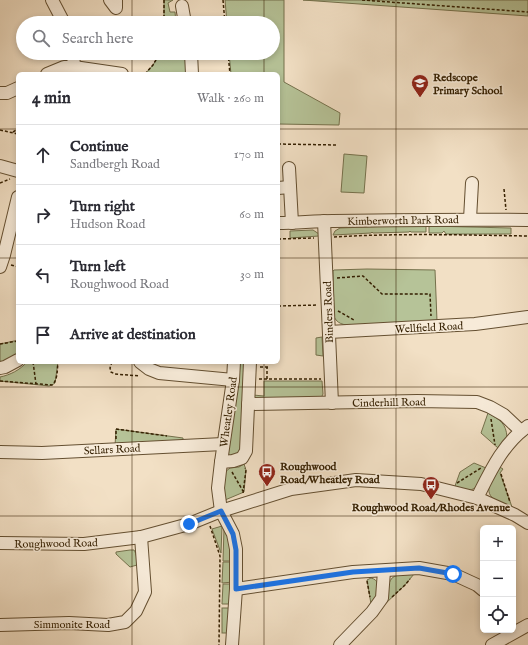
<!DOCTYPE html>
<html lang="en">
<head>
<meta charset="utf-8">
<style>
  :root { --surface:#fff; --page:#f7f7f7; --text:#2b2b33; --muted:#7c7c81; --line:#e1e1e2 }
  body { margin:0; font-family:"IM FELL English",serif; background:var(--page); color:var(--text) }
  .controls { position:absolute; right:12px; bottom:12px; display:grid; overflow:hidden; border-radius:6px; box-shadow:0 2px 6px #0003 }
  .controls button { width:36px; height:36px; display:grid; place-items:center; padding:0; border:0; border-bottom:1px solid var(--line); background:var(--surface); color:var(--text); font:20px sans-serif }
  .stop { position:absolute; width:12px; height:12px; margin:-9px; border:3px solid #1a73e8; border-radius:50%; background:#fff }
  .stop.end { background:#1a73e8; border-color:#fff; box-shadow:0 1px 4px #0008 }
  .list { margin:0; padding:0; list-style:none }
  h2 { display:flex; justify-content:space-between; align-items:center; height:52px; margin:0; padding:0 16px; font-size:17px }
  h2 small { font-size:13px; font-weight:400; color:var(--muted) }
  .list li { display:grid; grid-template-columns:26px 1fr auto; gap:12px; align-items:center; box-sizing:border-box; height:60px; padding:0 16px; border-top:1px solid var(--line) }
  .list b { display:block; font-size:15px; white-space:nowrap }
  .list p { margin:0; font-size:13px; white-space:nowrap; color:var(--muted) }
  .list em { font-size:13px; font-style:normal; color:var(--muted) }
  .icon { flex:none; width:22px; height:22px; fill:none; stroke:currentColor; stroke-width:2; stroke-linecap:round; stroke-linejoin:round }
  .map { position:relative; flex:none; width:528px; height:645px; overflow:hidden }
  .search { position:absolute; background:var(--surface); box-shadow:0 2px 6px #0003; left:16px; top:16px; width:264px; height:44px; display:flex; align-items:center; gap:10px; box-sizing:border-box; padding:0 14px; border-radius:22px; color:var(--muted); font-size:15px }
  .panel { position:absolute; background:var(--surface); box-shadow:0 2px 6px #0003; left:16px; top:72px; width:264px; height:292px; border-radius:6px }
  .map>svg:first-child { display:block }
  .green { fill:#b6c398; stroke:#75714c }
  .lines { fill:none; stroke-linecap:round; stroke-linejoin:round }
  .minor-casing { stroke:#644f31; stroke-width:14 }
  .path { stroke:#341f00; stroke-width:1.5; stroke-dasharray:3 2; stroke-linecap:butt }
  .minor { stroke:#f7ebd9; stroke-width:12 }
  .route { stroke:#1a73e8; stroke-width:5 }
  .grid { fill:none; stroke:#341f00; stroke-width:1; stroke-opacity:0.55 }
  .labels { text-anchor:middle; stroke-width:3; stroke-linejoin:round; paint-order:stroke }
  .poi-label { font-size:11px; font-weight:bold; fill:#341f00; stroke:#f7ebd9; text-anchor:start }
  .street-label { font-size:11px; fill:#341f00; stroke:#f7ebd9 }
</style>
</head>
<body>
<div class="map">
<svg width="528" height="645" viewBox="0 0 528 645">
  <rect width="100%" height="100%" fill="#f2e0c5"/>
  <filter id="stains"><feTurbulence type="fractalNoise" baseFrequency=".005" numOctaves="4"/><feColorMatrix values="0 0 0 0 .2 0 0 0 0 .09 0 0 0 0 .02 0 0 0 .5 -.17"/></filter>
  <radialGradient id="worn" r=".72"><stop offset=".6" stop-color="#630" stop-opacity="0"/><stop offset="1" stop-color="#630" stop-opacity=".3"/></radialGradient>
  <g class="green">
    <polygon points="164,0 173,0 168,3 170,12 175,12 176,23 164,23"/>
    <polygon points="225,0 284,0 284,82 340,113 339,125 278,124 278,74 231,74 229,53 273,53 273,23 227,23"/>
    <polygon points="303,0 528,0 528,16"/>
    <polygon points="160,53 186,53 188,74 145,74 153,65"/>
    <polygon points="344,154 367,156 364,193 341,192"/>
    <polygon points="391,226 426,226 426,232 411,232 410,231 409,232 373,233 372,232 371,233 333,235 335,231 340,228"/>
    <polygon points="429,226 511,228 511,234 446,234 444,231 442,233 429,233"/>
    <polygon points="313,230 319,234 319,236 290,238 290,231"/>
    <path d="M367 269 435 270 437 321 355 325C347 325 339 326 334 317L333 271 334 270Z"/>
    <polygon points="322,337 323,356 316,355 316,338"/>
    <polygon points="14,341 18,341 18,355 0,366 0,344"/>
    <path d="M27 362H58L55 383 52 385 49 386 0 381V377C10 375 20 370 27 362Z"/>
    <polygon points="237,362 246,362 243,445 237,456 226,456"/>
    <polygon points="264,381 322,381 323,394 321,398 256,400 253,395 264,396"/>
    <path d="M488 413C500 420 506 423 507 437L498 448 481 433Z"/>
    <polygon points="116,429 183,438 183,440 115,446"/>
    <path d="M474 463 486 468C483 475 478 491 468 490 464 489 459 487 455 486L460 472Z"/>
    <polygon points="244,464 246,470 244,492 225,500 222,487 225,472 230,468 239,467"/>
    <path d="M498 466 503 469 500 473 512 507C506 504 499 502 494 499 482 491 494 475 498 466Z"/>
    <polygon points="222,526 221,553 212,529"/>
    <polygon points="225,528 230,542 231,561 223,561 224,529"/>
    <path d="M130 550H134C137 555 137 559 137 565L130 567 116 554V552Z"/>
    <polygon points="223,562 232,562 233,582 222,583"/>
    <path d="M414 574 405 585 384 605C386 597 387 579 395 576 401 574 408 574 414 574Z"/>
    <path d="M371 578C379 580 378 586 379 593L371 604 367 580Z"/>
    <polygon points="223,584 233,584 232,604 222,604"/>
    <rect x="222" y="608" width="9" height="25"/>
  </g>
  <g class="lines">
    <defs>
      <g id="minor">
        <polyline points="52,0 64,23"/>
        <polyline points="110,0 116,8 116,0"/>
        <polyline points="182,6 185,23"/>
        <polyline points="73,53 74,67"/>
        <polyline points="191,53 192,74"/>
        <polyline points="47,74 64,67 74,67 122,74"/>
        <polyline points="0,93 7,93 18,88"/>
        <polyline points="0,166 18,171"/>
        <polyline points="289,168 292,223"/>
        <polyline points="278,188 290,187"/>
        <polyline points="470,219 472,183"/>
        <polyline points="324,221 332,403"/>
        <path d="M278 223C296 223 315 221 333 221 398 220 463 219 528 220"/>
        <polyline points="0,267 4,255 18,197"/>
        <polyline points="329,332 475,324 528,317"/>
        <polyline points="140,362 149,369 159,373 233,380"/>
        <polyline points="0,368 5,367 18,360"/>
        <polyline points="248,404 417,401 477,402 490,407 504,415 521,431"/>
        <polyline points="0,452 42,453 223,444"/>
        <polyline points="221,462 233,461 242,458 246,451 250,362"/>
        <path d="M477 498C490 472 503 443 528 426"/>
        <polyline points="0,543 84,544 141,537 189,524 221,511 291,489 356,480 421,484 477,498 515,515 528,523"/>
        <polyline points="236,589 353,572 419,568 453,574 477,585 483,590"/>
        <polyline points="0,625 69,623 108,625 125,622 136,611 145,592 141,537"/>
        <polyline points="232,645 236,589 236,549 233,534 221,511 218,488 221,462 233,380 234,362"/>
        <polyline points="340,645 372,612 382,598 384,571"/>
        <polyline points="492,645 528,625"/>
      </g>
    </defs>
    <use href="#minor" class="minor-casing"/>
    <g class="path">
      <polyline points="223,0 225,23"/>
      <polyline points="362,0 528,12"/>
      <polyline points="164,23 164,0"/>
      <polyline points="228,53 230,74"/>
      <polyline points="145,74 153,65 160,53"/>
      <polyline points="0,130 18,134"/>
      <polyline points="13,132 18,129"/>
      <polyline points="278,144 337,145"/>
      <polyline points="0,183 10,179"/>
      <polyline points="504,189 506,210"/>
      <path d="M334 237C398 233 463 235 528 236"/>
      <polyline points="278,239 314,238"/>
      <polyline points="11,265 18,267"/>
      <polyline points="337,278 363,276 382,294 430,294 431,316"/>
      <polyline points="278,306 318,305"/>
      <polyline points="338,311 354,320"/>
      <polyline points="0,344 18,341"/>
      <polyline points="33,362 36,384"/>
      <polyline points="112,362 110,368 111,372 115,374 140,376"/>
      <polyline points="260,367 268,367"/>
      <polyline points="259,379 321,379"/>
      <polyline points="267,379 267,367"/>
      <path d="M0 381 52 385C58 380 57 370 58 362"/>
      <polyline points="491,419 495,445"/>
      <polyline points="116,439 116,429 167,436"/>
      <polyline points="232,472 243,491"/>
      <polyline points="501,474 510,502"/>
      <polyline points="457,483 481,468"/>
      <polyline points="243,493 246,470 245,468"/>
      <polyline points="210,526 220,556 219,645"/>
      <polyline points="367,581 370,597"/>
      <polyline points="392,597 405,585 410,579"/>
    </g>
    <use href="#minor" class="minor"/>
  </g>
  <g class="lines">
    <polyline class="route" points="189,524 221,511 233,534 236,550 236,589 353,572 419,568 453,574"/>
  </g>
  <path class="grid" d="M132 0V23M264 0V23M396 0V645M132 53V74M264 53V74M0 129H18M278 129H528M0 258H18M278 258H528M132 362V645M264 362V645M0 387H528M0 516H528"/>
  <defs>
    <symbol id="school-pin" viewBox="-11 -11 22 30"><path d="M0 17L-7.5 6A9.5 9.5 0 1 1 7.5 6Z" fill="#8f2418" stroke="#f7ebd9"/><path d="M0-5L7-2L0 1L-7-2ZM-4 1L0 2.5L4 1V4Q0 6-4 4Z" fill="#fff"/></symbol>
    <symbol id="bus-pin" viewBox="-11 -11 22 30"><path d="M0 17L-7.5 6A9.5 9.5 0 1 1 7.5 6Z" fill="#8f2418" stroke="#f7ebd9"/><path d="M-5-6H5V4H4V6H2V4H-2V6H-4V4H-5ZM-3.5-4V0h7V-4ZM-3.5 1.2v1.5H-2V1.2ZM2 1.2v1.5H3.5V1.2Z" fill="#fff"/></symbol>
  </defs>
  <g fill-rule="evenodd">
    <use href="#school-pin" x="410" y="73" width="20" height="27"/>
    <use href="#bus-pin" x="257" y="462" width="20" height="27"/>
    <use href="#bus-pin" x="421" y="475" width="20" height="27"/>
  </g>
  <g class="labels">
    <g class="poi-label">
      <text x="433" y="81">Redscope<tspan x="433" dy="13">Primary School</tspan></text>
      <text x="280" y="470">Roughwood<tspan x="280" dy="13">Road/Wheatley Road</tspan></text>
      <text x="431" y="511" text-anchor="middle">Roughwood Road/Rhodes Avenue</text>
    </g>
    <g class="street-label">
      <text transform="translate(403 220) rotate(-1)" y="4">Kimberworth Park Road</text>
      <text transform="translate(328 312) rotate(-92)" y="4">Binders Road</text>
      <text transform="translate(429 327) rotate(-3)" y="4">Wellfield Road</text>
      <text transform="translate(389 402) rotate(-1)" y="4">Cinderhill Road</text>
      <text transform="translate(228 412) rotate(-82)" y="4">Wheatley Road</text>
      <text transform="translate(112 449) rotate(-3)" y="4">Sellars Road</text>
      <text transform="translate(56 543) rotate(-1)" y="4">Roughwood Road</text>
      <text x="72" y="628">Simmonite Road</text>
    </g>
  </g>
  <rect width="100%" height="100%" filter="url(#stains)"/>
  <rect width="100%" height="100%" fill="url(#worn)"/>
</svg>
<div class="controls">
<button>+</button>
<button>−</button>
<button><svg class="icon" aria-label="locate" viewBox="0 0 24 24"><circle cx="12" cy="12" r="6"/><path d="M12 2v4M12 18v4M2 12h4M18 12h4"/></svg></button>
</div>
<div class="stop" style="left:453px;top:574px"></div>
<div class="stop end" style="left:189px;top:524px"></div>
<div class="search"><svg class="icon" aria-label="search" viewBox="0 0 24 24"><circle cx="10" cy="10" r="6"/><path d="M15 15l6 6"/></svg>Search here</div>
<section class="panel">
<h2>4 min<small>Walk · 260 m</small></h2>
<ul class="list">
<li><svg class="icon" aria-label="ahead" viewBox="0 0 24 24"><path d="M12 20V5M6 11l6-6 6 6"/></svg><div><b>Continue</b><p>Sandbergh Road</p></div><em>170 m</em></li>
<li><svg class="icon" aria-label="right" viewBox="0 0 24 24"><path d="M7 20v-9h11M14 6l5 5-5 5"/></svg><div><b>Turn right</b><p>Hudson Road</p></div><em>60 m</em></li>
<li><svg class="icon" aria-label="left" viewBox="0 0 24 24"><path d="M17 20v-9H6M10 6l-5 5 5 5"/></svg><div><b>Turn left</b><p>Roughwood Road</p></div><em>30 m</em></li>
<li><svg class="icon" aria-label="arrive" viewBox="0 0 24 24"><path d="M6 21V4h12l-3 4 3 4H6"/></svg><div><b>Arrive at destination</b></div></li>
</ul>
</section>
</div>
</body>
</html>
